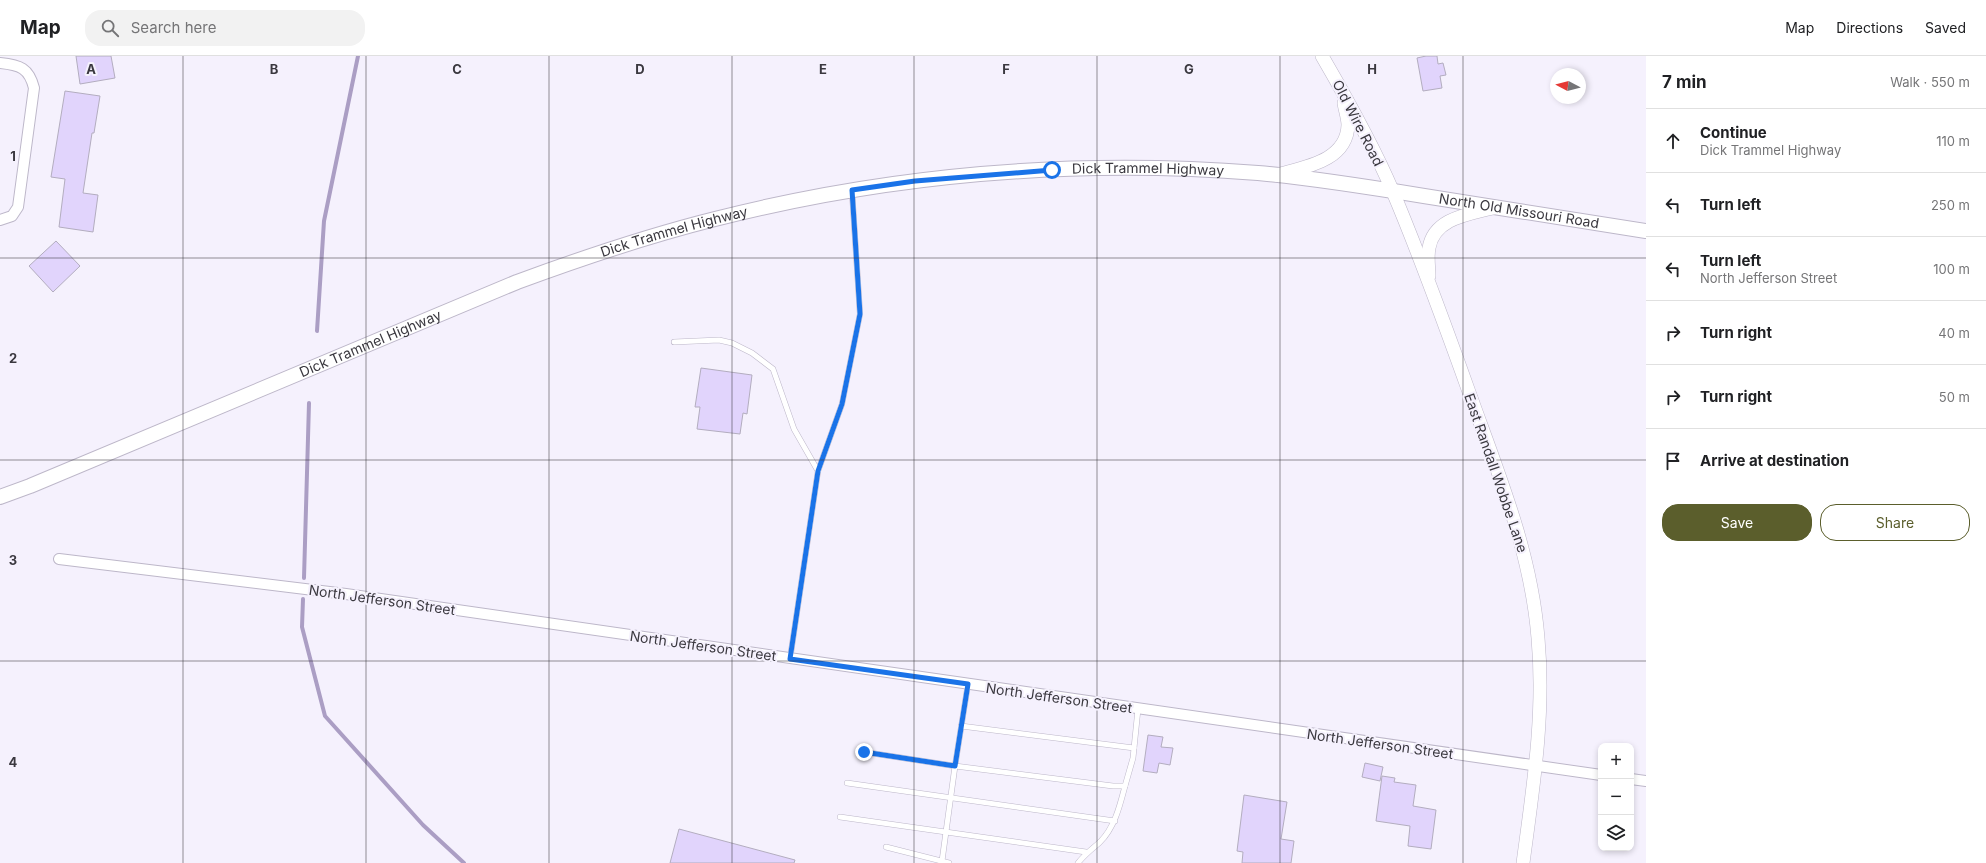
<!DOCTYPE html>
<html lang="en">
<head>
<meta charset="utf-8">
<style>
  :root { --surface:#fff; --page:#f2f2f2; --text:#202124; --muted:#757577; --line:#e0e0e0; --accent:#5b5e2c }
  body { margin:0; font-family:Inter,sans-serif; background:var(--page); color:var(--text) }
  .controls { position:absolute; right:12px; bottom:12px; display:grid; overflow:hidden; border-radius:8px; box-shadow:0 2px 6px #0003 }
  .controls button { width:36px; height:36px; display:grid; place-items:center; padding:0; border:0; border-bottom:1px solid var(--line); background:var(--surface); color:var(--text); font:20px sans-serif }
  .compass { position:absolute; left:1550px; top:12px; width:36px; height:36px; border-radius:50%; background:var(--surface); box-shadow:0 2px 6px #0003; rotate:277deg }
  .stop { position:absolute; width:12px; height:12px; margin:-9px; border:3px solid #1a73e8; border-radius:50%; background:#fff }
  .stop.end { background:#1a73e8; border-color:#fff; box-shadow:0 1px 4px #0008 }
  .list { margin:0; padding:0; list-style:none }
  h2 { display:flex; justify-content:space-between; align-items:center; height:52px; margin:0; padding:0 16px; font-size:17px }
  h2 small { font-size:13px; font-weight:400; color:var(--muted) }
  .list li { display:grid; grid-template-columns:26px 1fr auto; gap:12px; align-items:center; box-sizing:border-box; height:64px; padding:0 16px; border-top:1px solid var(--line) }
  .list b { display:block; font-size:15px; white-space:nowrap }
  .list p { margin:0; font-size:13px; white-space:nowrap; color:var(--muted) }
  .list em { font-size:13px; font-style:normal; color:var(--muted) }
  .actions { display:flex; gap:8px; padding:12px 16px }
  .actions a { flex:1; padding:9px 0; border:1px solid var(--accent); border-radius:16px; text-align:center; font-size:14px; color:var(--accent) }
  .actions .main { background:var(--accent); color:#fff }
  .icon { flex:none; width:22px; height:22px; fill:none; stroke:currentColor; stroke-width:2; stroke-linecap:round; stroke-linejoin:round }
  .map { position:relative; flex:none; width:1646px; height:807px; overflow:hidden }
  header { display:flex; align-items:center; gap:24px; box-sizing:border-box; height:56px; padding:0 20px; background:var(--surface); border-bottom:1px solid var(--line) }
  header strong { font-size:19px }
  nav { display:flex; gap:22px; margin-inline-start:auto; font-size:14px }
  .search { width:280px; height:36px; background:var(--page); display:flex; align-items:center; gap:10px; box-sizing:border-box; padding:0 14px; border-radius:16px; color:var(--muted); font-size:15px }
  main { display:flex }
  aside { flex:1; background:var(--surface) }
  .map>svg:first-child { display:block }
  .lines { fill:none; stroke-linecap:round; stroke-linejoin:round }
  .stream { stroke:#ab9ec4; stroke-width:4 }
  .building { fill:#e1d4fc; stroke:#b3adbf }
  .service-casing { stroke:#bdb7c9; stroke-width:6 }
  .minor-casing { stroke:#bdb7c9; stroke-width:12 }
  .tertiary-casing { stroke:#bdb7c9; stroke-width:14 }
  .secondary-casing { stroke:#bdb7c9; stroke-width:16 }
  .service { stroke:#fff; stroke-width:5 }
  .minor { stroke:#fff; stroke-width:10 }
  .tertiary { stroke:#fff; stroke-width:13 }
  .secondary { stroke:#fff; stroke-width:14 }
  .route { stroke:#1a73e8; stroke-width:5 }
  .grid { fill:none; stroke:#3a383f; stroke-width:1; stroke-opacity:0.55 }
  .labels { text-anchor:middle; stroke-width:4; stroke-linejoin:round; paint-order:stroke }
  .street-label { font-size:14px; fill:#3a383f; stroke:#f5f1fd }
  .grid-label { font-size:13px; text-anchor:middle; font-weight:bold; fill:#3a383f; stroke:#f5f1fd; stroke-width:4; stroke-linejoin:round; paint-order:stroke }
</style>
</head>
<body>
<header>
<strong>Map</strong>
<div class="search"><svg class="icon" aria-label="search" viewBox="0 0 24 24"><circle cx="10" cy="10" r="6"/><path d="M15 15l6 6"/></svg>Search here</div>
<nav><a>Map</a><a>Directions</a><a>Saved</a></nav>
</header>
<main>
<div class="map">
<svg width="1646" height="807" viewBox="0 0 1646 807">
  <rect width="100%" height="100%" fill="#f5f1fd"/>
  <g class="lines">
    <g class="stream">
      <polyline points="317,275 324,165 358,0"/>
      <polyline points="304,522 309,347"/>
      <polyline points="303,543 302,571 325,660 423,769 464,807"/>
    </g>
  </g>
  <g class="building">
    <polygon points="76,0 111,0 115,22 80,28"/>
    <polygon points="1426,0 1437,0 1438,8 1443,7 1446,19 1440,20 1442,32 1423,35 1417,2"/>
    <polygon points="65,35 100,40 94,77 92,77 83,137 98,139 93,176 59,171 65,123 51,121"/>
    <polygon points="56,185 80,210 53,236 29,210"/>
    <polygon points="701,312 752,319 747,358 743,357 740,378 697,373 700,351 695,351"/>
    <polygon points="1148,679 1163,681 1161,691 1173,692 1170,709 1159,707 1157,717 1143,715"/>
    <polygon points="1365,707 1383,711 1380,725 1362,721"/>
    <polygon points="1382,720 1395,722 1394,726 1416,729 1413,750 1436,754 1431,793 1408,790 1410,770 1376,765"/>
    <polygon points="1244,739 1287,746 1281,783 1294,785 1291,807 1242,807 1243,796 1237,795"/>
    <polygon points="679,773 795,804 794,807 670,807"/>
  </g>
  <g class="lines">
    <defs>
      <g id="service">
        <polyline points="674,286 719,284 732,287 752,297 773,313 794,373 818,415 790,603"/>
        <polyline points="818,415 842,348 860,258 852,135"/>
        <polyline points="968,628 955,710 1113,730 1125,730 1133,702 1138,653"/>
        <polyline points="961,670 1134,692"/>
        <polyline points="864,696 955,710 942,805"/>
        <polyline points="847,727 1115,765"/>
        <polyline points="840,761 1086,796"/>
        <polyline points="886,791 949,807"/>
        <path d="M1078 807C1085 798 1092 793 1100 786 1115 771 1120 749 1125 730"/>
      </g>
      <g id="minor">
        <path d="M0 7C20 9 29 12 34 32L18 151 12 160 0 164"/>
        <polyline points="59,503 346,538 1601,719"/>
        <polyline points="1631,723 1646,725"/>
      </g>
      <g id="tertiary">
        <path d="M1322 0C1347 43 1374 91 1393 136 1421 202 1445 269 1469 336 1498 417 1531 495 1538 582 1545 658 1533 732 1523 807"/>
        <path d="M1277 119C1305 111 1347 105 1348 69 1348 62 1345 54 1344 47"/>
        <path d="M1429 220C1429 211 1427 201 1429 192 1434 161 1471 158 1496 151"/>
      </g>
      <g id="secondary">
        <path id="s1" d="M0 441 30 430 517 226C582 202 647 180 715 163 892 118 1076 103 1258 117 1314 122 1369 131 1424 140 1498 151 1572 163 1646 175"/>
      </g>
    </defs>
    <use href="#service" class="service-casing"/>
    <use href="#minor" class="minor-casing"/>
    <use href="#tertiary" class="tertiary-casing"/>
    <use href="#secondary" class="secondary-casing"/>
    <use href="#service" class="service"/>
    <use href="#minor" class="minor"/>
    <use href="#tertiary" class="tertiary"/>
    <use href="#secondary" class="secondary"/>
  </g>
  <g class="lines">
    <polyline class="route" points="864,696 955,710 968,628 790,603 818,415 842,348 860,258 852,134 915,125 1052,114"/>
  </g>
  <path class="grid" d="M183 0V807M366 0V807M549 0V807M732 0V807M914 0V807M1097 0V807M1280 0V807M1463 0V807M0 202H1646M0 404H1646M0 605H1646"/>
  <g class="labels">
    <g class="street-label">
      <text transform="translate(1358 67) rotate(63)" y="5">Old Wire Road</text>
      <text dy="5" stroke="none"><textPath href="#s1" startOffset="1205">Dick Trammel Highway</textPath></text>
      <text dy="5" stroke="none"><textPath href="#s1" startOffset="1579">North Old Missouri Road</textPath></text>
      <text dy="5" stroke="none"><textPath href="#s1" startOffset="725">Dick Trammel Highway</textPath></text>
      <text dy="5" stroke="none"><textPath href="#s1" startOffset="401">Dick Trammel Highway</textPath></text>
      <text transform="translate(1496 417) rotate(71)" y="5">East Randall Wobbe Lane</text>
      <text transform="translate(382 544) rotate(8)" y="5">North Jefferson Street</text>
      <text transform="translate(703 590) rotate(8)" y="5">North Jefferson Street</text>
      <text transform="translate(1059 642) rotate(8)" y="5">North Jefferson Street</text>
      <text transform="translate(1380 688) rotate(8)" y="5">North Jefferson Street</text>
    </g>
  </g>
  <g class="grid-label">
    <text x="91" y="18">A</text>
    <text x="274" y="18">B</text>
    <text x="457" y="18">C</text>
    <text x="640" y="18">D</text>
    <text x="823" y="18">E</text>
    <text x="1006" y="18">F</text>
    <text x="1189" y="18">G</text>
    <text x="1372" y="18">H</text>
    <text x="13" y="105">1</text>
    <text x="13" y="307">2</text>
    <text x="13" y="509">3</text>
    <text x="13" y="711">4</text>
  </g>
</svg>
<div class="controls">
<button>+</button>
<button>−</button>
<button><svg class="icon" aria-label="layers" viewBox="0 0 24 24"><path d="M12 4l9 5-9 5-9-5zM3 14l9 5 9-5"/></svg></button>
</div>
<svg class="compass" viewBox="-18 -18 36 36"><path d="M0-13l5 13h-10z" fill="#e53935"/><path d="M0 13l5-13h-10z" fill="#757577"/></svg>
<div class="stop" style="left:1052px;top:114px"></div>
<div class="stop end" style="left:864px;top:696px"></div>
</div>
<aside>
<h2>7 min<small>Walk · 550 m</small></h2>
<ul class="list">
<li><svg class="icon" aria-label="ahead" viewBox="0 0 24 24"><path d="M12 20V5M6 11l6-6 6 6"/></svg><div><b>Continue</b><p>Dick Trammel Highway</p></div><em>110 m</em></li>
<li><svg class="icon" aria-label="left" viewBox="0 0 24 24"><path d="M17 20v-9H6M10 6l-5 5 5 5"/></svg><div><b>Turn left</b></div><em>250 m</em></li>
<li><svg class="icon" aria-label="left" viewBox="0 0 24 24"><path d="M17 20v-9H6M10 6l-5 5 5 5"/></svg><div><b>Turn left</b><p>North Jefferson Street</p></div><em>100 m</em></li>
<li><svg class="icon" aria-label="right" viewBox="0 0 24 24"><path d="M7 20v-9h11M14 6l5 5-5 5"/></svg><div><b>Turn right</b></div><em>40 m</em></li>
<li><svg class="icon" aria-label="right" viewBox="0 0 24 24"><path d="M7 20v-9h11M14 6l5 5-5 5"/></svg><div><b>Turn right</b></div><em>50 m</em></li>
<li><svg class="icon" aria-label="arrive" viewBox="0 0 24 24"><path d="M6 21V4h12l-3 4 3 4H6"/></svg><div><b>Arrive at destination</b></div></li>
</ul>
<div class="actions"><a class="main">Save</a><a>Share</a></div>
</aside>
</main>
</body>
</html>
